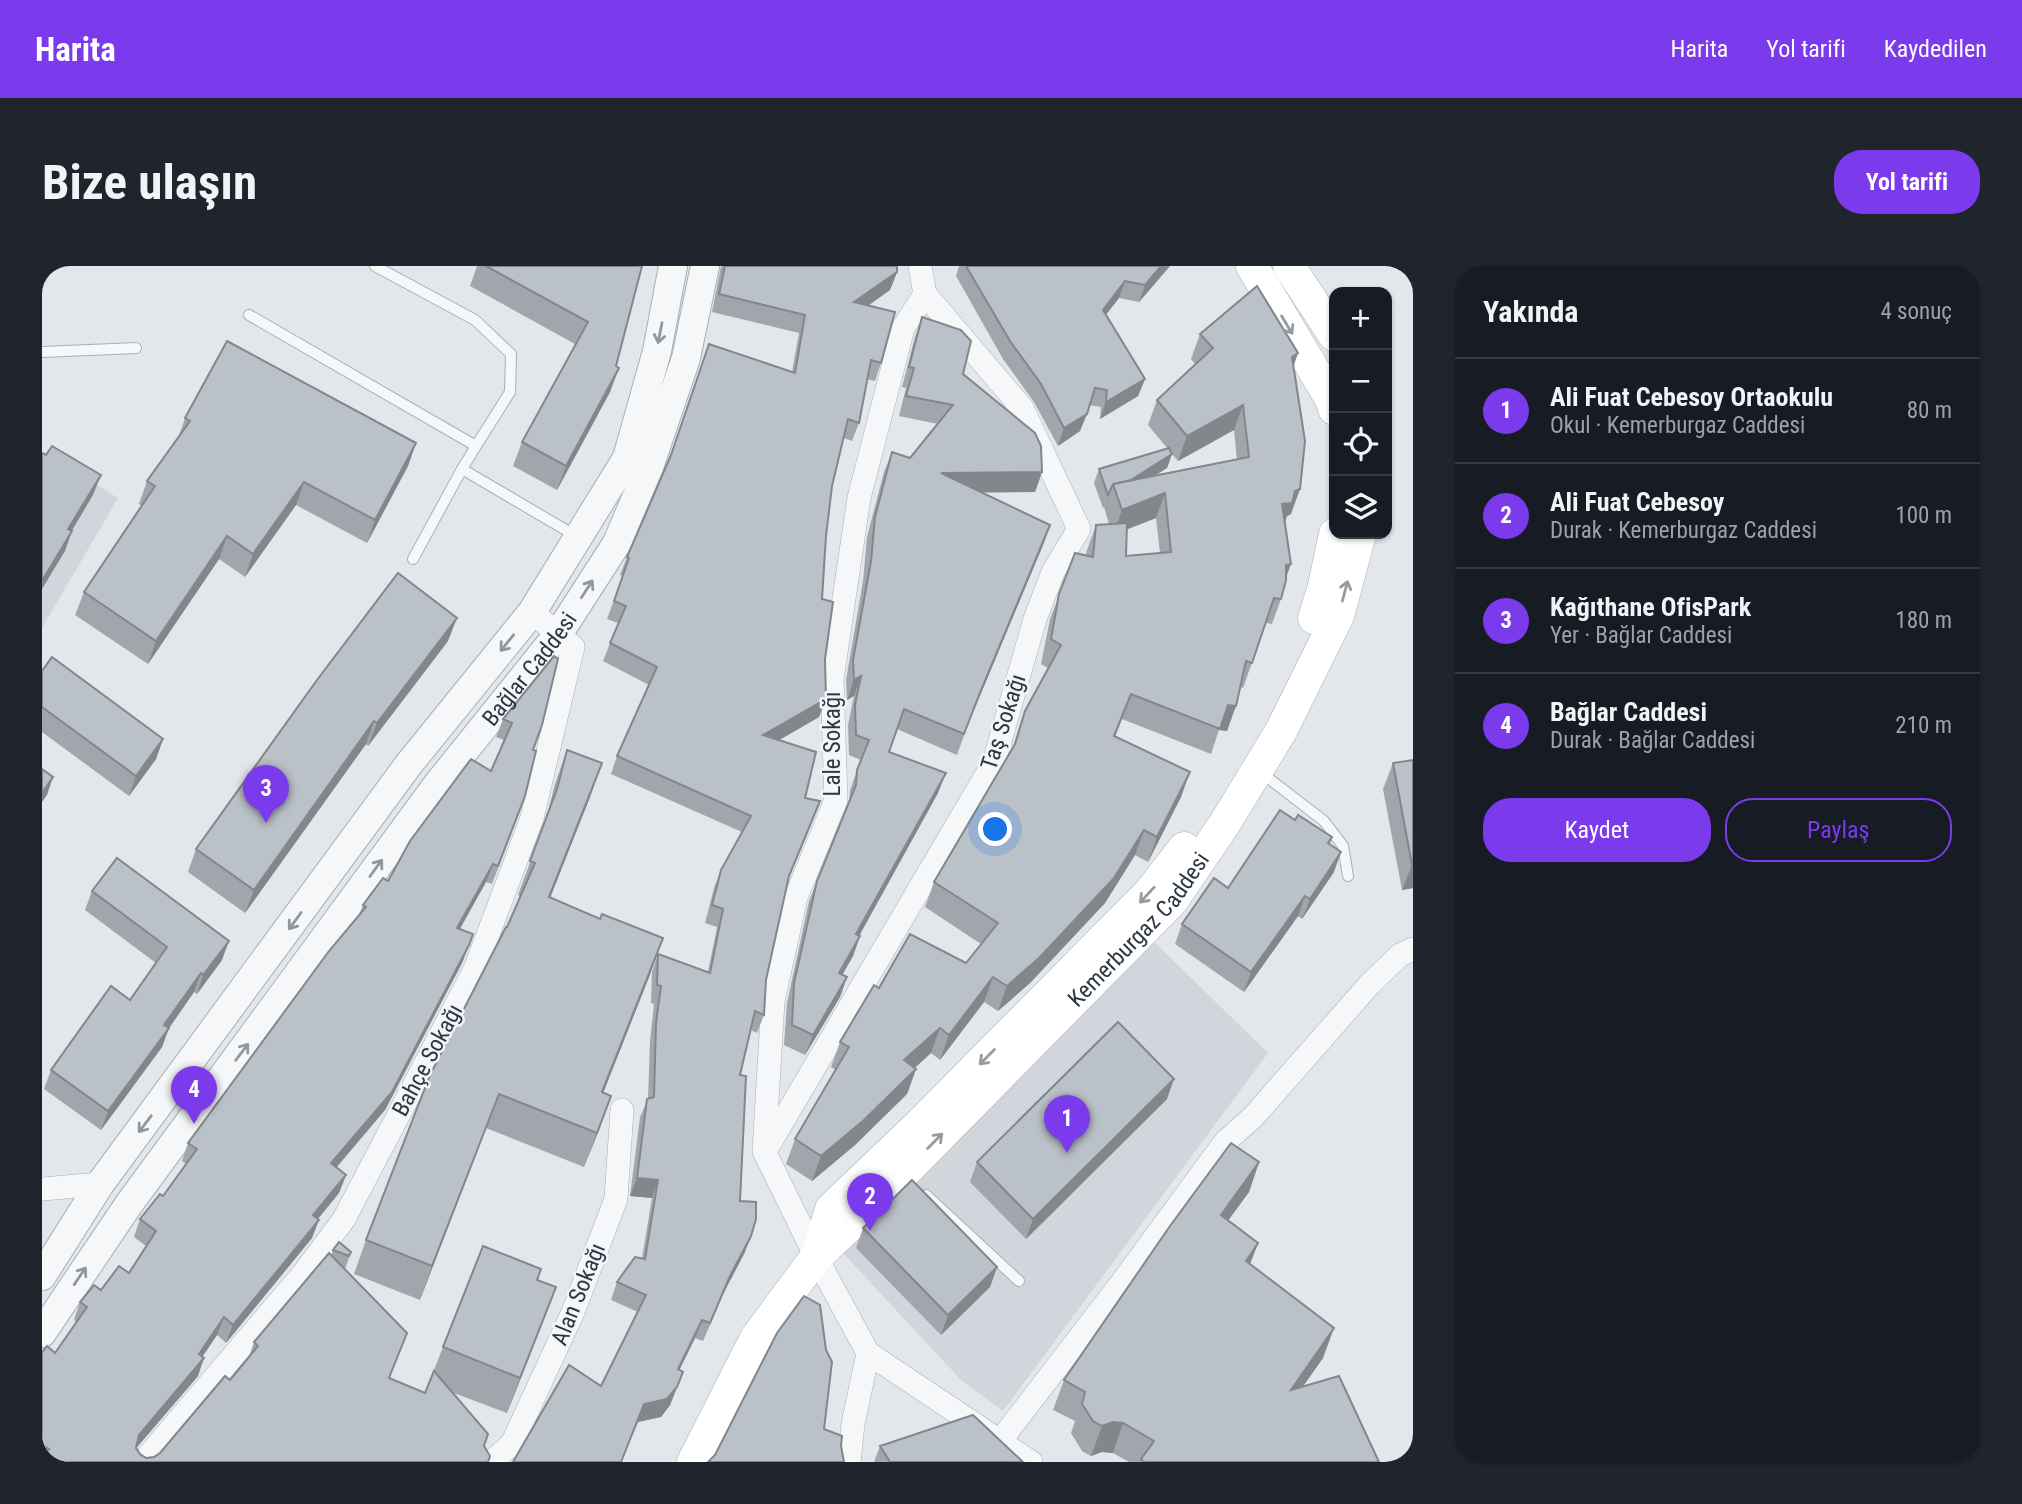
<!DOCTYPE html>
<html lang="tr">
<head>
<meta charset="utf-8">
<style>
  :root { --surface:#171b24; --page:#20242c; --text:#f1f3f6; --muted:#9ea1a6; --line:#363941; --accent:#7c3aed }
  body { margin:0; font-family:"Roboto Condensed",sans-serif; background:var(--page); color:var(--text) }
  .controls { position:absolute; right:21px; top:21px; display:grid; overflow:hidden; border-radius:14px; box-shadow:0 2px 5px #0004 }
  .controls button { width:63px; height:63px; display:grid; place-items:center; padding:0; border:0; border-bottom:2px solid var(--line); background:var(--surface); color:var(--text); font:35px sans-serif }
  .you { position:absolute; left:954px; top:564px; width:24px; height:24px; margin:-18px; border:5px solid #fff; border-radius:50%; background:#1a73e8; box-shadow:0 0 0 10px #1a73e833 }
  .badge { display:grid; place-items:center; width:46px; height:46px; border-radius:50%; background:var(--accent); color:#fff; font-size:23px; font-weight:700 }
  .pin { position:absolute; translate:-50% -58px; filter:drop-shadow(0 2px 4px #0008) }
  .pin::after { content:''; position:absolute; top:37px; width:24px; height:21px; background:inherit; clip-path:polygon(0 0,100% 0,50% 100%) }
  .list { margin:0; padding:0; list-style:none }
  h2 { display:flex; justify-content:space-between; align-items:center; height:91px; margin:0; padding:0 28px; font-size:30px }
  h2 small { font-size:23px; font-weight:400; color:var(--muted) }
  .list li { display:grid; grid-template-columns:46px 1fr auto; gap:21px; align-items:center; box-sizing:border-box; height:105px; padding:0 28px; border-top:2px solid var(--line) }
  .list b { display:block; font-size:26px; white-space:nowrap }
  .list p { margin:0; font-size:23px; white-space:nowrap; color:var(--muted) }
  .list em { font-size:23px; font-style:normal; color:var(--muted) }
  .actions { display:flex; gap:14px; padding:21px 28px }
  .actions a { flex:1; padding:16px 0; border:2px solid var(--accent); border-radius:28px; text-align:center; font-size:24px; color:var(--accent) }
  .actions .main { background:var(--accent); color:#fff }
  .icon { flex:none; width:38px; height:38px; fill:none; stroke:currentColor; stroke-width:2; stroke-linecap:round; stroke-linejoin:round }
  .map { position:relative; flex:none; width:1371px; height:1196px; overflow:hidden; border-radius:28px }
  header { display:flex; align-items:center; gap:42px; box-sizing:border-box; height:98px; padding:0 35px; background:var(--accent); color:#fff }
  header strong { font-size:33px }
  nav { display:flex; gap:38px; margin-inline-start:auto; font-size:24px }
  .intro { display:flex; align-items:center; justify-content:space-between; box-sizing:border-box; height:168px; padding:0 42px }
  h1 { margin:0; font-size:49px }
  .button { padding:18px 32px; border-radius:28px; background:var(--accent); color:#fff; font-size:24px; font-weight:700 }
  main { display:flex; gap:42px; padding:0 42px }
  aside { flex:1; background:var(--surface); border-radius:28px; box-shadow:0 2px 5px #0004 }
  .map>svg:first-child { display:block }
  .built { fill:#d1d6dd }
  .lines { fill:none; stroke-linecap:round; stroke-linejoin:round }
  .service-casing { stroke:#a8afb5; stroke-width:12 }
  .minor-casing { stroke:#a8afb5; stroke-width:24 }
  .tertiary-casing { stroke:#a8afb5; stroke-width:30 }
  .secondary-casing { stroke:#a8afb5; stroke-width:33 }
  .service { stroke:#f6f7f9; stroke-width:10 }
  .minor { stroke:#f6f7f9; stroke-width:23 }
  .tertiary { stroke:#f6f7f9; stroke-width:28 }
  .secondary { stroke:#fff; stroke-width:32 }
  .wall { fill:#a0a6ac; fill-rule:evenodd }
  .shaded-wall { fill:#82878c }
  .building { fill:#bac1c8; stroke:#82878c; stroke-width:2 }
  .oneway { stroke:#959ba1 }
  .oneway2 { stroke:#90979e }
  .labels { text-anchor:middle; stroke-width:5; stroke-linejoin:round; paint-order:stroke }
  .street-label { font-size:23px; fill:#2b3743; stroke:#f3f6f8 }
</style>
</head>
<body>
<header>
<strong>Harita</strong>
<nav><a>Harita</a><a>Yol tarifi</a><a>Kaydedilen</a></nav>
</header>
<div class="intro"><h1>Bize ulaşın</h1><a class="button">Yol tarifi</a></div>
<main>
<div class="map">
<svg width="1371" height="1196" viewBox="0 0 1371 1196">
  <rect width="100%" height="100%" fill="#e3e7eb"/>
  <g class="built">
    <polygon points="0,185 76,232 0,362"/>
    <polygon points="1108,672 1226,787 961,1145 919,1114 800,986"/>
  </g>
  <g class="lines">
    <defs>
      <g id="service">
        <polyline points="333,0 433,54 469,88 468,126 434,180"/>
        <polyline points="207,49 434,180 420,203"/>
        <polyline points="0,86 94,82"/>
        <polyline points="371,293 420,203 534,270"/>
        <polyline points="1217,505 1282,555 1301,580 1306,610"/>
        <polyline points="884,929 977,1015"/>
      </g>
      <g id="minor">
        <polyline points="725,882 952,496 993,353 1011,306 1037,263 980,142 883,28"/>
        <polyline points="0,923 58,918"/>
        <polyline points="826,1087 774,991 722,885 731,735 754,631 794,534 790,413 817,232 861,62 883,28 878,0"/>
        <polyline points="958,1175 1078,1019 1183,876 1212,850 1327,719 1358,689 1371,683"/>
        <polyline points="101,1196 261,1008 302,953 433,703 490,552 531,381 490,346"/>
        <polyline points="449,1196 470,1178 531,1046 574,933 580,844"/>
        <polyline points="807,1196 811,1158 826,1087 989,1196"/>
      </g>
      <g id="tertiary">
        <polyline points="0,1010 58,918 367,498 490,346 585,192 615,85 631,0"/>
        <path id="s1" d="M0 1067 87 938 395 519 517 367 575 277 607 201 644 92 663 0"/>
      </g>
      <g id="secondary">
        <polyline points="1210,0 1289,133 1292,143"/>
        <polyline points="1247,0 1292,69"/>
        <polyline points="1272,352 1281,324 1293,268"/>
        <polyline points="775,990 789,943 879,857 1108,626 1142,582"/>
        <path id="s2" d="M651 1196 714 1072 774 991 841 928 1130 635 1183 557 1239 465 1296 350 1318 268"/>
      </g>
    </defs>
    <use href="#service" class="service-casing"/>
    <use href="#minor" class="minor-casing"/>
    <use href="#tertiary" class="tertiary-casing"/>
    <use href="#secondary" class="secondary-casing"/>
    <use href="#service" class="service"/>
    <use href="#minor" class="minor"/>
    <use href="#tertiary" class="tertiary"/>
    <use href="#secondary" class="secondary"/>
  </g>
  <g class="wall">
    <polygon points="435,0 600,0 574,100 568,126 515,224 471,200 480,176 533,78 428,20"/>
    <polygon points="679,0 855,0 855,6 848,24 826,40 839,97 833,115 825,113 817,157 810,175 802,172 790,220 784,270 780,333 784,433 777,451 737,474 763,532 778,535 746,614 724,714 722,749 715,767 709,764 698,809 698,935 709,970 702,988 681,1028 661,1075 653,1072 637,1104 634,1124 628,1139 619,1151 596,1156 559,1120 596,1046 569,1034 575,1016 600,992 610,932 588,930 598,851 606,833 608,775 612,738 609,737 610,706 616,688 666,706 675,661 663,657 672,622 679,604 700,566 569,508 575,490 607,419 561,395 576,357 565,353 581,310 578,309 585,291 750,106 757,67 670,46"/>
    <polygon points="917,0 1128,0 1097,36 1077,32 1064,49 1103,113 1096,130 1058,153 1059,141 1047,139 1038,165 1016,180 992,136 961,93 914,10"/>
    <polygon points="880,51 921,108 1000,206 993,226 940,226 1008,259 1001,279 930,447 915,489 855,463 847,486 896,527 817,670 818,670 811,690 800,709 805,711 798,731 763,789 742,779 745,737 767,635 807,537 808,524 819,494 807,489 806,459 812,430 805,434 804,414 821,315 825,271 842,206 850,186 868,192 896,158 857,150 864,122 860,121 873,71"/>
    <path d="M1158 68 1256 87 1252 99 1249 248 1245 250 1243 256 1244 312 1239 333 1230 358 1224 357 1201 422 1199 421 1185 465 1177 464 1169 488 1080 453 1073 471 1139 531 1106 596 1093 589 1063 637 989 716 956 745 942 736 898 794 889 787 873 802 874 803 865 828 813 879 770 915 744 898 753 873 794 804 789 801 798 776 837 722 924 697 939 678 883 641 892 616 970 484 983 445 1006 402 999 398 1008 353 1033 287 1044 290 1045 284 1054 259 1067 258 1062 241 1061 242 1052 217 1057 203 1125 182 1106 159 1115 134 1153 98 1149 93ZM1192 164 1195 194 1112 210 1125 202 1130 188 1136 195ZM1114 252 1118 287 1084 290 1085 263Z"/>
    <polygon points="143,152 374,177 366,200 325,277 254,239 203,311 177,293 106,398 33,349 42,326 100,240 97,238 105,215 137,170"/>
    <polygon points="406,375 326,480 324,478 203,647 146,606 154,583"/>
    <polygon points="512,390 477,548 450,618 444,616 418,663 431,668 420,697 343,844 294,901 304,909 297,927 276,953 270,972 184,1077 175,1069 160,1091 156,1110 94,1182 98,1188 104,1192 112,1191 118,1187 188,1114 207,1091 212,1076 289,990 291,984 309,986 303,1003 347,1113 383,1127 401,1081 495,1014 501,1056 465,1147 409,1126 442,1180 0,1196 0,1086 13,1087 35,1056 32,1054 38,1036 87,1007 104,980 92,971 98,953 121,930 144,898 140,895 146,877 317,649 321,639 346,615 449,505 462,474 454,471 461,453"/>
    <polygon points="0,405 121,473 114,493 87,530 0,466"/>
    <polygon points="525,484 548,531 508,631 609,706 561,827 557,864 542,901 444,862 378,1034 312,1008 324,974 479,630 476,629 504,553 513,518"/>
    <polygon points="1371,494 1371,622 1360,624 1341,523 1351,497"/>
    <polygon points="1253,554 1290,571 1288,578 1292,606 1260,653 1256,650 1202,726 1133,678 1140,658 1186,622"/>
    <polygon points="50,625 180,694 155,728 152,726 127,762 120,781 59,864 2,823 9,804 88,734 114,697 43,644"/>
    <polygon points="1125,833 984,973 928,916 935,896"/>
    <polygon points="1217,896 1207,926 1186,954 1216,977 1208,998 1281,1092 1261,1120 1337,1196 1087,1196 1071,1187 1060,1186 1049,1190 1040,1185 1029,1167 1033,1155 1011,1144 1022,1114"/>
    <polygon points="821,962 955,1001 948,1021 899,1069 814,982"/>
    <polygon points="838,1180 981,1196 832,1196"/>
  </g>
  <g class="shaded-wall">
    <polygon points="1119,0 1128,0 1097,36 1103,19"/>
    <polygon points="855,6 848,24 805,54 812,36"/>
    <polygon points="1083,15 1077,32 1054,61 1061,44"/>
    <polygon points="1256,87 1247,112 1250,91"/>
    <polygon points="577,102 568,126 515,224 524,200"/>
    <polygon points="1103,113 1096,130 1058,153 1064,136"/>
    <polygon points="1201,139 1192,164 1136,195 1145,170"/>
    <polygon points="1045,148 1038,165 1016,180 1022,162"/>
    <polygon points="374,177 366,200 325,277 333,254"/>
    <polygon points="1130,188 1125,202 1076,233 1073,224"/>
    <polygon points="1000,206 993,226 892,227 899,207"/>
    <polygon points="59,209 51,229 19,283 26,263"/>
    <polygon points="262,216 254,239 203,311 211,288"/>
    <polygon points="1258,223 1249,248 1245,250 1241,262 1240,238 1253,225"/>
    <polygon points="1123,227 1114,252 1071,269 1080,244"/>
    <polygon points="1008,259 1001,279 930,449 937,429"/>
    <polygon points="30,265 23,285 0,323 0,315"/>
    <polygon points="185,270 177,293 106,398 114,375"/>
    <polygon points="1249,298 1240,323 1244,299"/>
    <polygon points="415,352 406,375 326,480 335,457"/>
    <polygon points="819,410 812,430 805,434 812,414"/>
    <polygon points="784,433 777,451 715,487 721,469"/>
    <polygon points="1186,439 1194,440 1185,465 1177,464"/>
    <polygon points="332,455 324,478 203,647 212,624"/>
    <polygon points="121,473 114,493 87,530 94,510"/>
    <polygon points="560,497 548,531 495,665 507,631"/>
    <polygon points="1148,506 1139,531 1106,596 1115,571"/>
    <polygon points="904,507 896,527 807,688 814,668"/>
    <polygon points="11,511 5,529 0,536 0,527"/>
    <polygon points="1102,564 1093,589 1063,637 989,716 956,745 965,720"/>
    <polygon points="1299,586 1292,606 1260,653 1268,633"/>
    <polygon points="451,598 444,616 408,680 415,662"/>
    <polygon points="1371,598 1371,622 1360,624 1370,599"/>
    <polygon points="1263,630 1256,650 1202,726 1209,706"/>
    <polygon points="818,670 811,690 790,727 797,707"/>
    <polygon points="621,672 609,706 548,860 560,826"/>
    <polygon points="187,675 180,694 155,728 161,709"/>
    <polygon points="427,679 420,697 343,844 283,915 289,897"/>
    <polygon points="159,707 152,726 125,765 127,762 120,781 59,864 66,845 122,759"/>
    <polygon points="805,711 798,731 763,789 771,769"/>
    <polygon points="951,711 942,736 898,794 907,769"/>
    <polygon points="898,762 889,787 853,819 862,794"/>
    <polygon points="874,803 865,828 813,879 770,915 779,890"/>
    <polygon points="1132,813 1125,833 984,973 991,953"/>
    <polygon points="457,828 444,862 378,1034 390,1000"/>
    <polygon points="569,830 557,864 542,901 555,867"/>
    <polygon points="1217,896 1207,926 1169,978 1179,949"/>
    <polygon points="304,909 297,927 264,967 271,949"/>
    <polygon points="595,912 616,914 610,932 588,930"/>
    <polygon points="277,954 270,972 184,1077 191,1059"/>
    <polygon points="709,970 702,988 681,1028 661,1075 688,1010"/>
    <polygon points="1216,977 1205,1006 1204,995"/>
    <polygon points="955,1001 948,1021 899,1069 906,1049"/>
    <polygon points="514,1021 501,1056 465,1147 478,1112"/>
    <polygon points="182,1051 175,1069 150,1106 157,1088"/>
    <polygon points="660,1054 653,1072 629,1121 636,1103"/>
    <polygon points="1292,1062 1281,1092 1238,1153 1249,1124"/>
    <polygon points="162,1092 156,1110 90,1187 97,1169"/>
    <polygon points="641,1106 628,1139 619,1151 596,1156 579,1196 602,1138"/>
    <polygon points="1071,1156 1081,1157 1071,1187 1060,1186 1049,1190 1060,1160"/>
  </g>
  <g class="building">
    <polygon points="444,0 600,0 574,100 577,102 524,200 480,176 546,56"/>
    <polygon points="683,0 855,0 855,6 812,36 853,46 839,97 829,94 817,157 806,153 790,220 784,270 780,333 791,336 783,393 784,433 721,469 774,486 763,532 778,535 747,610 724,714 722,749 713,745 698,809 704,810 698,935 714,936 714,953 709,970 688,1010 668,1057 660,1054 636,1103 641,1106 635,1121 625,1133 602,1138 579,1196 471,1196 527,1099 559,1120 604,1029 575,1016 593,991 603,993 616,914 595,912 605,833 612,831 614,757 619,720 615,719 616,688 668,707 681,643 670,639 679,604 709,550 575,490 615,401 568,377 584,340 572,335 587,292 585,291 629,189 667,78 753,107 763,49 677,28"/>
    <polygon points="924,0 1119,0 1103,19 1083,15 1061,44 1103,113 1064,136 1065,124 1053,122 1045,148 1022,162 999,118 968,75"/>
    <polygon points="1215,20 1256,87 1250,91 1263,175 1258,223 1253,225 1250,237 1240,238 1249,298 1244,299 1244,314 1239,333 1232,332 1210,397 1204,395 1194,440 1186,439 1178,463 1089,428 1072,470 1148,506 1115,571 1102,564 1072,612 998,691 965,720 951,711 907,769 898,762 862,794 874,803 822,854 779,890 753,873 807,781 798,776 832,719 837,722 868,668 924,697 956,657 892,616 973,478 983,445 1019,379 1009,373 1017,328 1033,287 1051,291 1054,259 1085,257 1084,290 1129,286 1123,227 1080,244 1071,218 1207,191 1201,139 1145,170 1115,134 1171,82 1158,68"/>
    <polygon points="880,51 919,64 929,75 921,108 993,167 999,180 1000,206 899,207 1008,259 937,429 922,468 862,443 847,486 904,507 814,668 818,670 797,707 805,711 771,769 750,759 752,717 775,615 814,519 815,504 827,474 814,469 813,439 819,410 812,414 811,394 829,295 833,251 850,186 868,192 911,139 864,130 872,102 867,101"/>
    <polygon points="185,75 374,177 333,254 262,216 211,288 185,270 114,375 42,326 113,220 105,215 148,155 143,152"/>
    <polygon points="10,180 59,209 26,263 30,265 0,315 0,187 4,189"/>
    <polygon points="1127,182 1130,188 1089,214 1071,218 1066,229 1057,203"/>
    <polygon points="356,307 415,352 335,457 332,455 212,624 154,583 275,414"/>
    <polygon points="512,390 516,393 500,459 491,484 494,485 483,530 456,600 451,598 415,662 431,668 427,679 350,826 289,897 304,909 271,949 277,954 191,1059 182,1051 157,1088 162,1092 97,1169 94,1182 98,1188 104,1192 112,1191 118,1187 183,1110 188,1114 216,1080 212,1076 287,987 365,1067 347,1112 383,1127 392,1105 446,1168 442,1180 448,1190 446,1196 0,1196 0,1190 7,1183 0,1179 0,1086 5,1080 13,1087 45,1041 38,1036 52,1019 59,1024 77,1000 87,1007 114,965 98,953 118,928 121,930 155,883 146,877 287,685 324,641 321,639 341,612 346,615 368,575 429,493 449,505 470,457 461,453"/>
    <polygon points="10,391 121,473 94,510 0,441 0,405"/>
    <polygon points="525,484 560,497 507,631 558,653 560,648 621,672 560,826 569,830 555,867 457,828 390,1000 324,974 388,809 464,661 465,661 493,597 488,595 515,523"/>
    <polygon points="1371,494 1371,598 1370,599 1351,497"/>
    <polygon points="0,503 11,511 0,527"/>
    <polygon points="1238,544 1253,554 1256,549 1290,571 1286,577 1299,586 1268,633 1263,630 1209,706 1140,658 1172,612 1186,622"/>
    <polygon points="75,592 187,675 161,709 159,707 122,759 127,762 66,845 9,804 69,720 88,734 125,681 50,625"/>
    <polygon points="1076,756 1132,813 991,953 935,896"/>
    <polygon points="1189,877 1217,896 1179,949 1216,977 1204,995 1292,1062 1249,1124 1297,1110 1337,1196 1102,1196 1099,1193 1112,1175 1081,1157 1071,1156 1060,1160 1051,1155 1040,1138 1043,1126 1022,1114 1128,960"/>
    <polygon points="870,914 955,1001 906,1049 821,962"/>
    <polygon points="297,976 309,986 307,990 291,984"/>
    <polygon points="441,980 499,1003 495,1014 514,1021 478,1112 401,1081"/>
    <polygon points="762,1030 778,1039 784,1084 790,1096 782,1163 800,1170 799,1180 802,1196 666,1196 673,1189 735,1067"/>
    <polygon points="931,1149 981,1196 848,1196 838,1180"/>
  </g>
  <defs><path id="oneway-shaft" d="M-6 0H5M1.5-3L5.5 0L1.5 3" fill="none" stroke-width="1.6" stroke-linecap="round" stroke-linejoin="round" transform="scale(1.75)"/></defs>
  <g class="oneway">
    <use href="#oneway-shaft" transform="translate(1245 59) rotate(59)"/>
    <use href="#oneway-shaft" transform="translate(1303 325) rotate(-75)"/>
    <use href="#oneway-shaft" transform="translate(1105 629) rotate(133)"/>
    <use href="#oneway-shaft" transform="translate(945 791) rotate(135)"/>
    <use href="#oneway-shaft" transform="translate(893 875) rotate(-45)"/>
  </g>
  <g class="oneway2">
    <use href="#oneway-shaft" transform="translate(618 67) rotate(101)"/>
    <use href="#oneway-shaft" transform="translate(545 323) rotate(-57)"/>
    <use href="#oneway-shaft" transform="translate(465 377) rotate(129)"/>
    <use href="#oneway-shaft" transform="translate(334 602) rotate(-54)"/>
    <use href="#oneway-shaft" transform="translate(253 655) rotate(126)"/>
    <use href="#oneway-shaft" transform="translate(200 786) rotate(-53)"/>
    <use href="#oneway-shaft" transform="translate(103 858) rotate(127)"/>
    <use href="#oneway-shaft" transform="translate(38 1010) rotate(-56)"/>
  </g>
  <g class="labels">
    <g class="street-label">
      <text dy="8" stroke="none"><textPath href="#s1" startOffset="824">Bağlar Caddesi</textPath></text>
      <text transform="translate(961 456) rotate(-72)" y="8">Taş Sokağı</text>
      <text transform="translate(790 478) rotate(-90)" y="8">Lale Sokağı</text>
      <text dy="8" stroke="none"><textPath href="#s2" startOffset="700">Kemerburgaz Caddesi</textPath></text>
      <text transform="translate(385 794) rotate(-62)" y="8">Bahçe Sokağı</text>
      <text transform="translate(536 1028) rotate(-68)" y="8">Alan Sokağı</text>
    </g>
  </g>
</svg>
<div class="controls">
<button>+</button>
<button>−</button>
<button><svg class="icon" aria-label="locate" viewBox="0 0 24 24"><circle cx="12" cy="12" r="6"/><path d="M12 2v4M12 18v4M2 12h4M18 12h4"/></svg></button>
<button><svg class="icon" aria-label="layers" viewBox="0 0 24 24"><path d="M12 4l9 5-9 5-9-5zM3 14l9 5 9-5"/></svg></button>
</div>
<div class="you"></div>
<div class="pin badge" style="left:1025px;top:887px">1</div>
<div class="pin badge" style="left:828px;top:965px">2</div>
<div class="pin badge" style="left:224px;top:557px">3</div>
<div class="pin badge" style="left:152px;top:858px">4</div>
</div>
<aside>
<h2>Yakında<small>4 sonuç</small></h2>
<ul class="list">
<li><span class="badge">1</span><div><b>Ali Fuat Cebesoy Ortaokulu</b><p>Okul · Kemerburgaz Caddesi</p></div><em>80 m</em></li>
<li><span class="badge">2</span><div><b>Ali Fuat Cebesoy</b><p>Durak · Kemerburgaz Caddesi</p></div><em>100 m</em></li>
<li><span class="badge">3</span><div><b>Kağıthane OfisPark</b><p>Yer · Bağlar Caddesi</p></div><em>180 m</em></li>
<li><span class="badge">4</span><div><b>Bağlar Caddesi</b><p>Durak · Bağlar Caddesi</p></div><em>210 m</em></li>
</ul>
<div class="actions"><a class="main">Kaydet</a><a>Paylaş</a></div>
</aside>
</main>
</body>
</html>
